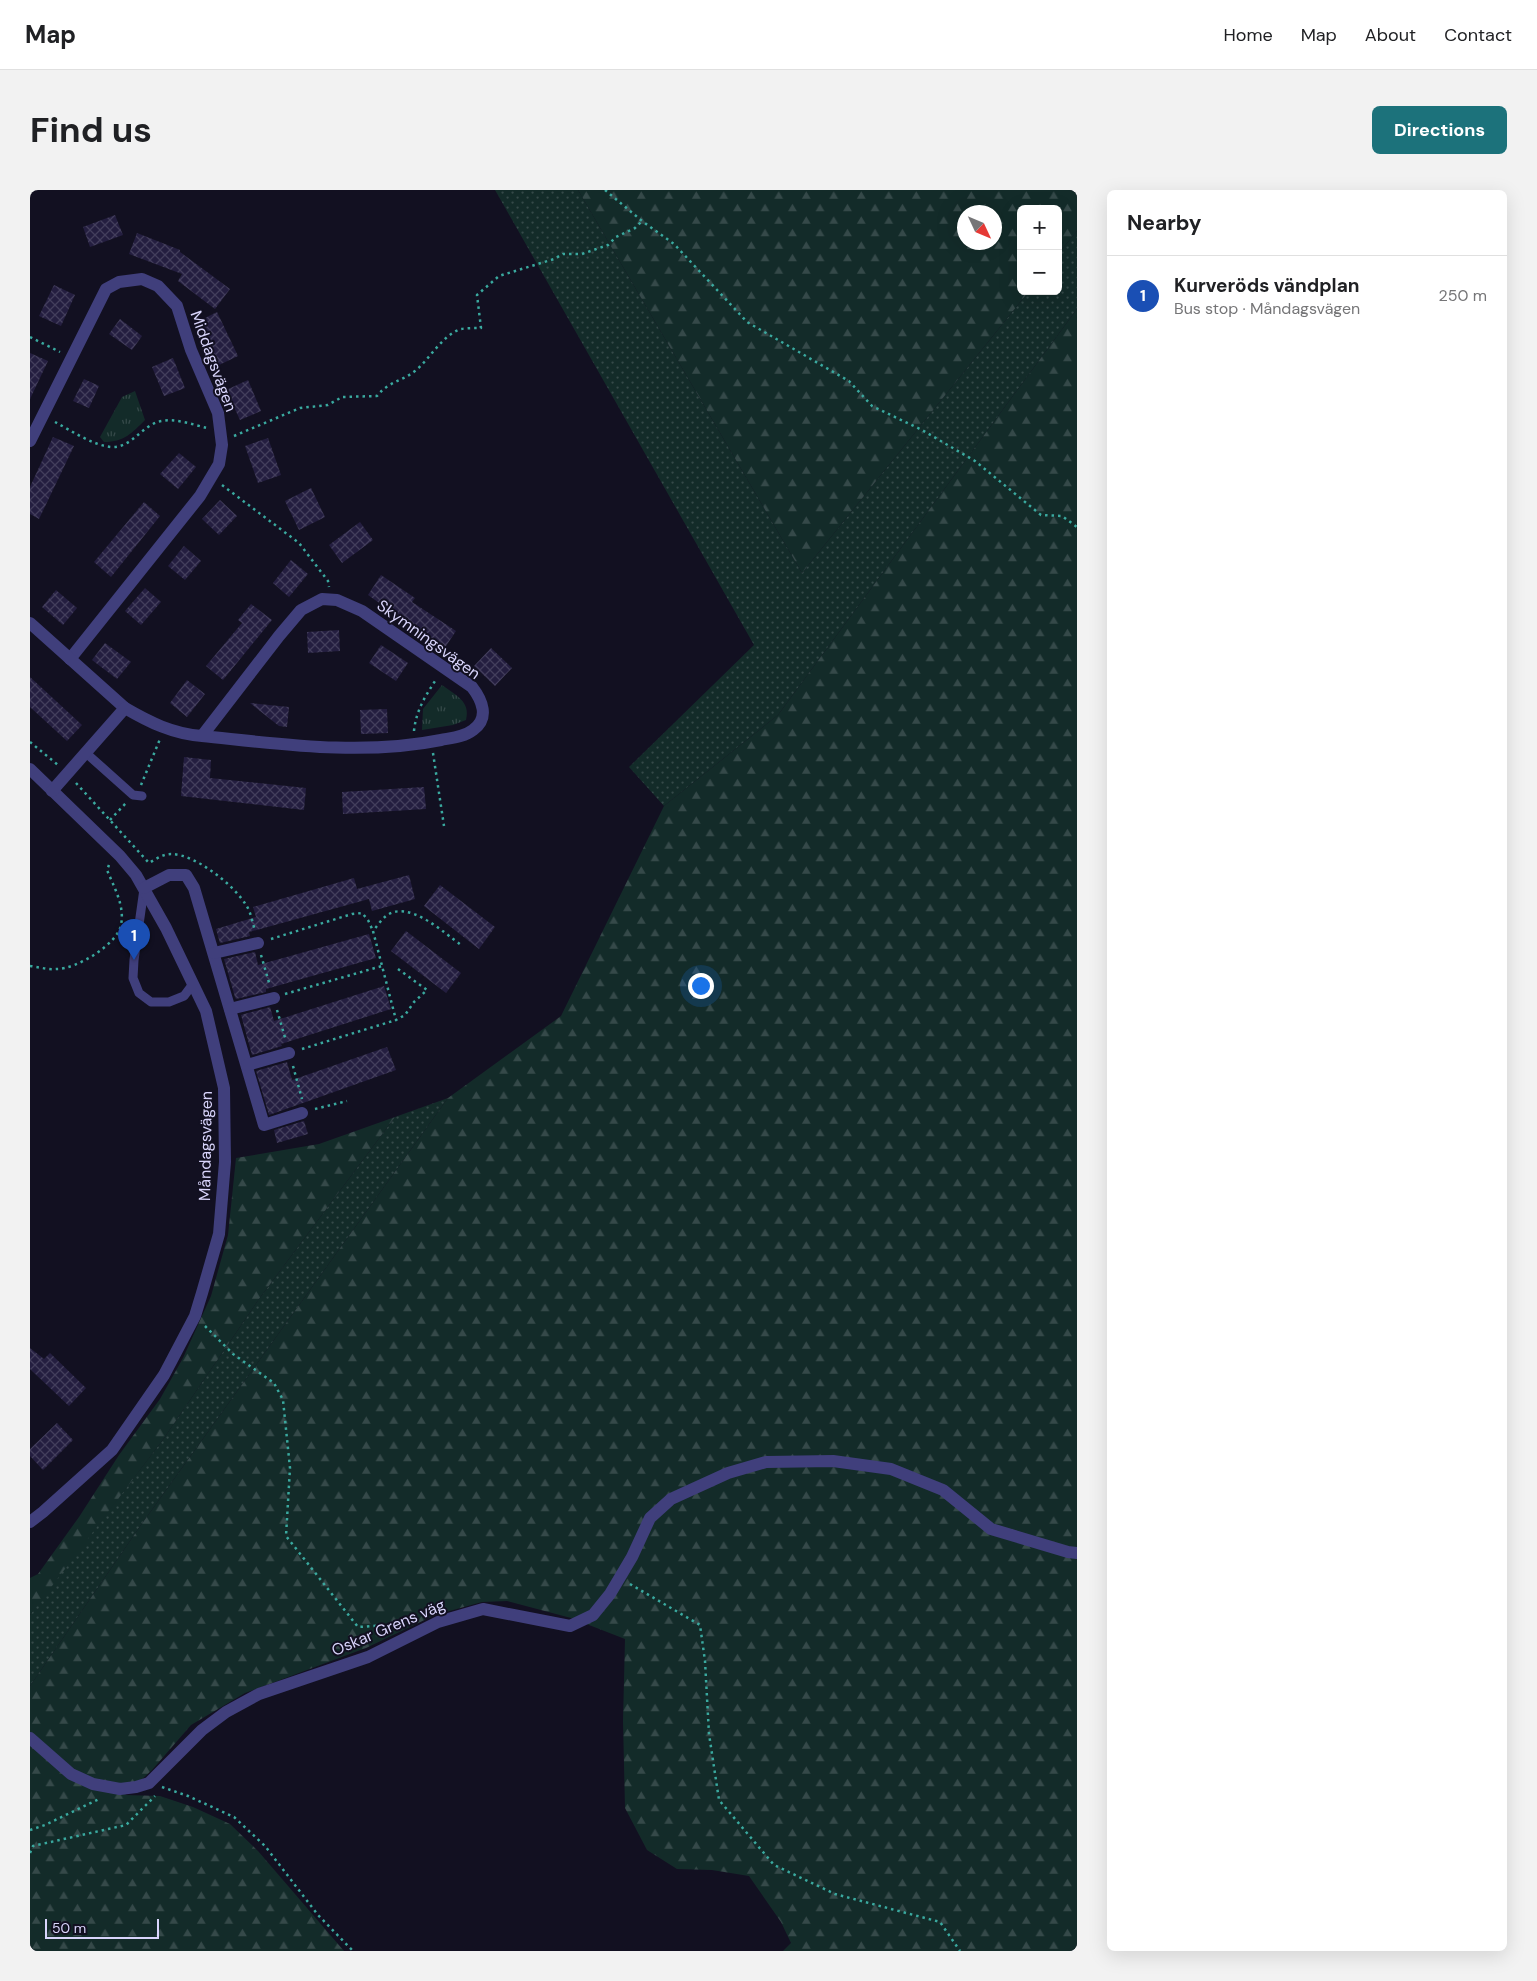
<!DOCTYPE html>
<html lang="en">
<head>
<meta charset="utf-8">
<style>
  :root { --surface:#fff; --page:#f2f2f2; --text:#202124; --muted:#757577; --line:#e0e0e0; --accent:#1c727b }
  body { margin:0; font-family:"DM Sans",sans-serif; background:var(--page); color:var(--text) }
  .controls { position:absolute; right:15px; top:15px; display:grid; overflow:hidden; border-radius:8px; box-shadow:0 5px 20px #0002 }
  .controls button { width:45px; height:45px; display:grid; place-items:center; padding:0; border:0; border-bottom:1px solid var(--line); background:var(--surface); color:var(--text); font:25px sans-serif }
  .compass { position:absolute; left:927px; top:15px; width:45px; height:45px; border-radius:50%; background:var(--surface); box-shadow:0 5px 20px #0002; rotate:134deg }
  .scale { position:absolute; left:15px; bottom:12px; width:114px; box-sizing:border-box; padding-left:5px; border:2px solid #d8d4fb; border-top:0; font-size:14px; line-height:18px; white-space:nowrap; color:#d8d4fb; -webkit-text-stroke:4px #121021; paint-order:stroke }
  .you { position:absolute; left:670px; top:795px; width:18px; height:18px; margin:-12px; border:4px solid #fff; border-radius:50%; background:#1a73e8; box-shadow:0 0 0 8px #1a73e833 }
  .badge { display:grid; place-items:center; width:32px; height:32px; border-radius:50%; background:var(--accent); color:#fff; font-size:16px; font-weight:700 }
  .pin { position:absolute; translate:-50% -41px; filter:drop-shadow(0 1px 2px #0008) }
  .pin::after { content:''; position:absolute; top:26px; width:18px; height:15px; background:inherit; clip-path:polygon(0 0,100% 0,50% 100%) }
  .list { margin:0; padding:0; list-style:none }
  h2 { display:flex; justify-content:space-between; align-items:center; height:65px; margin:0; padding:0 20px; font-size:21px }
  h2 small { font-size:16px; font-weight:400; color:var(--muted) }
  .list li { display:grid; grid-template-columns:32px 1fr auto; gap:15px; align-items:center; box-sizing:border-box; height:80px; padding:0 20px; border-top:1px solid var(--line) }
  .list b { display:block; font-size:19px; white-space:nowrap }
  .list p { margin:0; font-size:16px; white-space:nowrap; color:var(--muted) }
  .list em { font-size:16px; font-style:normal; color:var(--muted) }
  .map { position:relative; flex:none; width:1047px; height:1761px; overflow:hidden; border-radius:8px }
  header { display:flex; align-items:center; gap:30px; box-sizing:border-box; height:70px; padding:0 25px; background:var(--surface); border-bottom:1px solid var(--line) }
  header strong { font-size:24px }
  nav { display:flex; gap:28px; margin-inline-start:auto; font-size:18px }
  .intro { display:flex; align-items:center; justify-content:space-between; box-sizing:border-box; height:120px; padding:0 30px }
  h1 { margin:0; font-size:35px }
  .button { padding:12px 22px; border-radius:8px; background:var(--accent); color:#fff; font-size:18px; font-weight:700 }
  main { display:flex; gap:30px; padding:0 30px }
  aside { flex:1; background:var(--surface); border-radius:8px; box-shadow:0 5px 20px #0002 }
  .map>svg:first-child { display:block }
  .grass { fill:url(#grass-dots) }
  .forest { fill:url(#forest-firs); fill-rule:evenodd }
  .park { fill:url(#park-tufts) }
  .building { fill:url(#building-cross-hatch) }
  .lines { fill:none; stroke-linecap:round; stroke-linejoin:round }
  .path { stroke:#3aa99f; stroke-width:2.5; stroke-dasharray:2.5 4; stroke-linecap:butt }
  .service { stroke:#403f7c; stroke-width:9 }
  .minor { stroke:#403f7c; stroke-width:12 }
  .labels { text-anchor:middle; stroke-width:4; stroke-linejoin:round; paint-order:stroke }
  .street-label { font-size:16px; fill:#d8d4fb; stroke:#121021 }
</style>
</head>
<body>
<header>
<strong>Map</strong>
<nav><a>Home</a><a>Map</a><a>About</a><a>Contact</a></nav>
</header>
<div class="intro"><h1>Find us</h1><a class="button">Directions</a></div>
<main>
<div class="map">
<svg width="1047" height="1761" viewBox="0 0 1047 1761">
  <defs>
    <pattern id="grass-dots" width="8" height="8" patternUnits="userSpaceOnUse" patternTransform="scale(1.25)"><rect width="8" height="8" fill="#132b29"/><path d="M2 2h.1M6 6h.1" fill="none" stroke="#354949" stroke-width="1.8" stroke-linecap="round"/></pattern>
    <pattern id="forest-firs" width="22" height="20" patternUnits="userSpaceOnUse" patternTransform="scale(1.25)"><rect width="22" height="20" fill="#132b29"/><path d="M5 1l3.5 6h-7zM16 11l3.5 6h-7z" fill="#354949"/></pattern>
    <pattern id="park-tufts" width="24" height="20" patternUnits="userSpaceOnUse" patternTransform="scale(1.25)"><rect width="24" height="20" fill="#132b29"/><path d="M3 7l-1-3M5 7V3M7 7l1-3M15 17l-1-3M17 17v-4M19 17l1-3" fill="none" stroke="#354949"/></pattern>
    <pattern id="building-cross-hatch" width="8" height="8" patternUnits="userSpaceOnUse" patternTransform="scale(1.25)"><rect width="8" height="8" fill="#241e40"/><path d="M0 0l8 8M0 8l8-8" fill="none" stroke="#433e5c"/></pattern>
  </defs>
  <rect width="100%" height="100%" fill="#121021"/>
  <g class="grass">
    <polygon points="465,0 548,0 772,383 999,101 1028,101 1028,64 1047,41 1047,119 748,525 634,616 599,577 724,455"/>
    <polygon points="418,908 111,1335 0,1496 0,1425 7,1414 132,1251 229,1109 365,927"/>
  </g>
  <g class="forest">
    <path d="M548 0H1047V41L1028 64V19H991V101H999L772 383ZM934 22H964V52H934Z"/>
    <polygon points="1047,119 1047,1761 753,1761 761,1753 751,1732 719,1686 682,1680 647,1679 617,1660 595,1618 593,1531 595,1449 541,1428 477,1411 452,1412 405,1425 336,1458 215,1503 161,1535 122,1580 95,1605 130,1606 163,1617 200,1634 228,1661 314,1761 0,1761 0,1496 111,1335 418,908 531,826 634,616 748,525"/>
    <polygon points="365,927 229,1109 132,1251 0,1425 0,1388 8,1384 49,1327 89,1265 130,1209 153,1168 181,1106 198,1045 206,968 289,954"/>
  </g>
  <g class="park">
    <path d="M105 201 115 230C102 243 94 252 74 252L70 247 92 207Z"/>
    <path d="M412 495C425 505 441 511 436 530L423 535 392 540 393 519Z"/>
  </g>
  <g class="building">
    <polygon points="85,25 93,45 60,57 53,37"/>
    <polygon points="107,43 150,60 150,62 200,99 185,119 148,91 152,84 99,64"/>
    <polygon points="24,95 45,105 31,136 9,126"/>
    <polygon points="187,122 208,166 187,176 167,132"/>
    <polygon points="90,129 112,146 102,160 79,144"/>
    <polygon points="0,163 18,171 0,209"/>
    <polygon points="143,168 155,198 134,206 122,177"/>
    <polygon points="54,189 69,196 59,218 43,211"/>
    <polygon points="218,190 231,221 210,230 196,200"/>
    <polygon points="23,247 44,256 9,329 0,324 0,297"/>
    <polygon points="238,248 251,285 228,293 215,256"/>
    <polygon points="149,263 166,277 148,299 130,284"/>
    <polygon points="281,298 295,327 269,340 255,311"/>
    <polygon points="190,310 207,326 189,345 172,329"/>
    <polygon points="114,312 130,326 81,387 64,372"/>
    <polygon points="330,332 343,350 312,373 299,355"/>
    <polygon points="154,356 171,371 155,390 138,376"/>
    <polygon points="261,370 278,384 259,407 243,393"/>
    <polygon points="351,385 385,408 382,412 426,441 414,459 338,405"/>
    <polygon points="115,398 131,412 111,435 95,421"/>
    <polygon points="26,400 47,418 33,435 12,417"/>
    <polygon points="221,414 242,430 193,490 176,476 212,433 208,430"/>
    <polygon points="309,440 310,461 278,463 277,442"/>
    <polygon points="75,453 101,472 87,489 62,470"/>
    <polygon points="351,455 378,473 366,491 339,473"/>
    <polygon points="461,458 482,478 465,496 444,476"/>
    <polygon points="0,487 52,535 37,551 0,517"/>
    <polygon points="157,490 175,504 157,527 140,513"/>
    <polygon points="220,513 259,517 257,537 249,536"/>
    <polygon points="357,519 358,543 331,544 330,520"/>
    <polygon points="154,567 181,570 180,588 276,598 274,620 151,606"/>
    <polygon points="394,597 396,619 313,624 312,602"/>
    <polygon points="379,685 385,709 342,721 339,709 219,742 220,746 190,753 186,739 226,727 223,717 324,688 327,699"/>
    <polygon points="410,695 465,737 449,759 394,716"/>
    <polygon points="376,741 431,783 416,803 361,761"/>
    <polygon points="339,744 346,768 236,799 236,802 206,809 205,807 194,769 225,762 228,775"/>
    <polygon points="354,796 361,819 251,854 252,856 222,865 211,825 240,817 244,831"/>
    <polygon points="357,857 366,880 239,925 226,881 257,872 262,890"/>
    <polygon points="274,931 278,944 247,953 244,940"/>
    <polygon points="0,1158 14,1169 20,1163 56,1198 39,1216 0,1179"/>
    <polygon points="27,1233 43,1250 13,1280 0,1266 0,1259"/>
  </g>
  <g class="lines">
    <g class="path">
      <polyline points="575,0 612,31 644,54 717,132 819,191 842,216 892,240 945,271 1011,325 1032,326 1047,337"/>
      <polyline points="0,147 30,162"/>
      <path d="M25 232C42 241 62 255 81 257 103 258 112 234 132 231 146 228 164 235 177 238"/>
      <path d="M204 246 270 218 298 215 312 207 347 206C359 191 371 192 385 181 400 169 412 145 431 139 437 138 444 138 451 138L447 105 469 86 524 69 533 64H552L578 55 586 47 605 38 612 31"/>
      <polyline points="192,295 269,353 298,391 299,397"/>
      <path d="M384 541C386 520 396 505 407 488"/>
      <polyline points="0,552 28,575"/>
      <polyline points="403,563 414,636"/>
      <path d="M46 593 119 673C126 669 133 664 141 664 165 664 204 695 216 715 221 722 222 732 225 740"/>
      <polyline points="111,595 130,549"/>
      <polyline points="80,630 96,613"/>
      <polyline points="241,749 322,724 332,723 338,730 343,741"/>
      <polyline points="231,765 240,796"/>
      <path d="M0 776C9 777 18 780 27 779 46 779 87 755 91 735 95 716 84 697 77 680L79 675"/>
      <path d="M368 779 397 800 384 812 375 825 366 830 343 741C347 736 351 730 356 726 378 709 413 742 431 755"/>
      <polyline points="255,804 352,776"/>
      <polyline points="247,820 256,851"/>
      <polyline points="272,859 366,830"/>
      <polyline points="263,876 272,909"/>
      <polyline points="285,919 317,911"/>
      <polyline points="175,1136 203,1164 244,1193 253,1210 260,1278 256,1346 328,1437 371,1434"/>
      <polyline points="600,1394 670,1435 675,1471 679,1544 689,1610 744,1675 805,1704 910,1732 930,1761"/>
      <polyline points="132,1597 158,1606 204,1627 235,1656 288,1725 323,1761"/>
      <polyline points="0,1640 15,1635 69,1609"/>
      <polyline points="0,1663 3,1656 96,1635 125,1606"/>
    </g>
    <g class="service">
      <polyline points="56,563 103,605 112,606"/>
      <polyline points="114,699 104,770 103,788 109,803 121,812 139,812 154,806 163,794"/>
    </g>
    <g class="minor">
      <polyline points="0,251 76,99 89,92 112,89 128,96 147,116 161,160 188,223 192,255 189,274 170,306 40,469"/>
      <polyline points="0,433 95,518"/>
      <polyline points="0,579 90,666 106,685 136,738 176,821 194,898 195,972 189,1044 172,1103 165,1126 134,1185 82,1260 13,1322 0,1332"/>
      <path d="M22 601 95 518C119 532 143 544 172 546L249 446 271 420 292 409 307 410 332 421 442 497C452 510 460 528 443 540 434 547 421 548 411 550 332 566 251 554 172 546"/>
      <polyline points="114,698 139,685 156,685 164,698 234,935 272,923"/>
      <polyline points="184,763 228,753"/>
      <polyline points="200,819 244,808"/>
      <polyline points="217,875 259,863"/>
      <polyline points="0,1548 41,1584 63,1594 90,1599 106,1597 119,1593 172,1540 196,1522 229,1504 338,1467 408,1432 453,1419 540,1436 563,1425 580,1404 602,1367 620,1328 641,1309 698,1283 736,1272 803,1271 861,1279 913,1300 961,1339 1038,1362 1047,1363"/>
    </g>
  </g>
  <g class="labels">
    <g class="street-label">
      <text transform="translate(184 171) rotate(70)" y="6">Middagsvägen</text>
      <text transform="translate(399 449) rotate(36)" y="6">Skymningsvägen</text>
      <text transform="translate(175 956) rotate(-89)" y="6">Måndagsvägen</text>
      <text transform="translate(358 1437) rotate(-23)" y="6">Oskar Grens väg</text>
    </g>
  </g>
</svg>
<div class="controls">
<button>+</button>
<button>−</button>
</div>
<svg class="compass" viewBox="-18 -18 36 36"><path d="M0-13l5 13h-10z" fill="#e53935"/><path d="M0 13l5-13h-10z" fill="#757577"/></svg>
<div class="scale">50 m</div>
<div class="you"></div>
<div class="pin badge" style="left:104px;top:770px;background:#1a4fb4">1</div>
</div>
<aside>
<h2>Nearby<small></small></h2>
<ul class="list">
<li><span class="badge" style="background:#1a4fb4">1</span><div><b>Kurveröds vändplan</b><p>Bus stop · Måndagsvägen</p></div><em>250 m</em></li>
</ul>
</aside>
</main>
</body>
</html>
